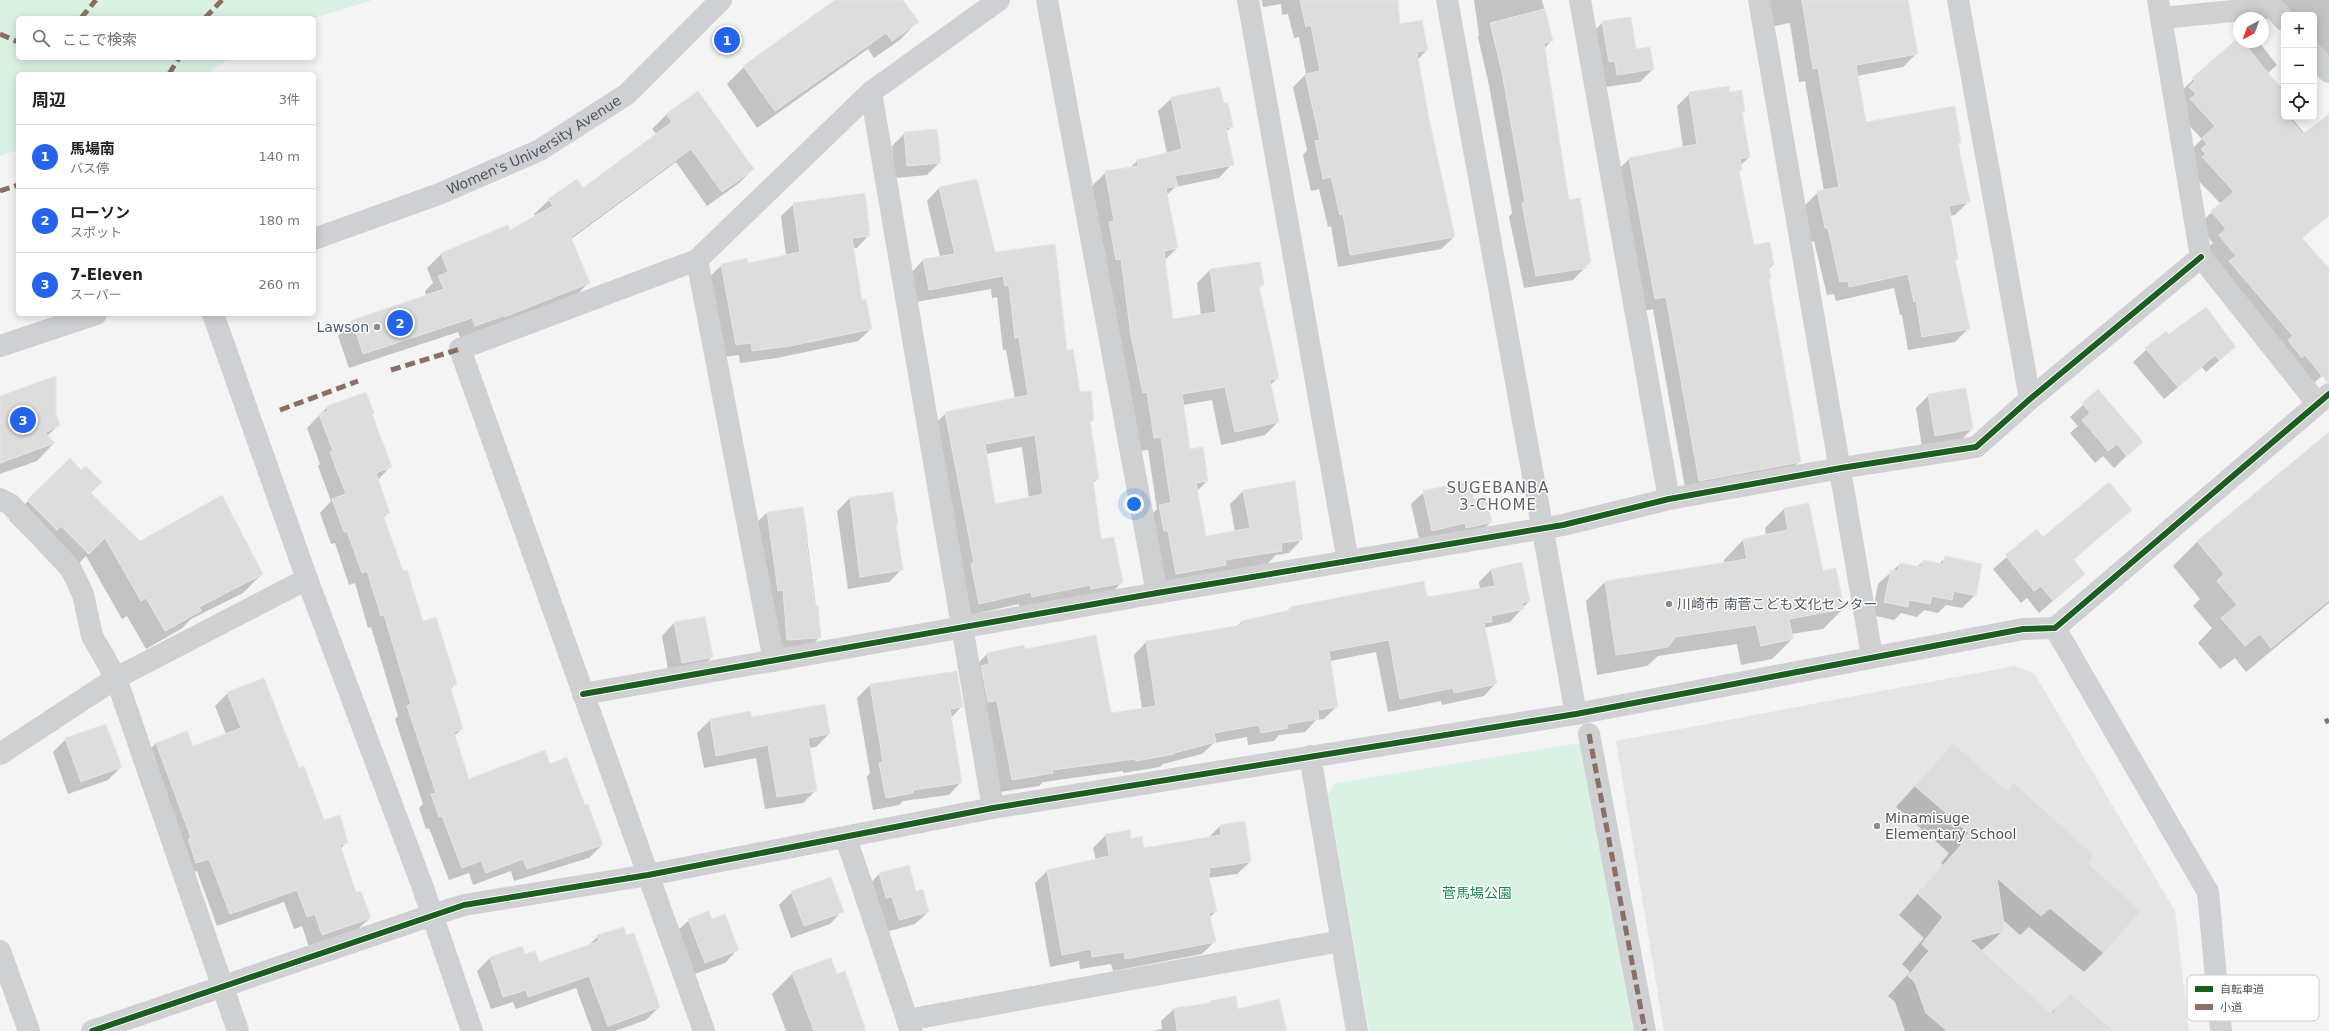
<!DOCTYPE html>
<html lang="ja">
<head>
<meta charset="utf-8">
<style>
  :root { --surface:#fff; --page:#f2f2f2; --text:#222; --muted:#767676; --line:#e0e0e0; --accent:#2563eb }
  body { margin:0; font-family:"DejaVu Sans","Noto Sans JP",sans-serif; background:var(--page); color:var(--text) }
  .controls { position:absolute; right:12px; top:12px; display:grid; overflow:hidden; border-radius:6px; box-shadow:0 2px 10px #0003 }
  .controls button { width:36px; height:36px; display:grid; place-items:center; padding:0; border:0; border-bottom:1px solid var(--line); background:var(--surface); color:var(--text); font:20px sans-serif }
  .compass { position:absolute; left:2233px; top:12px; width:36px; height:36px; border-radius:50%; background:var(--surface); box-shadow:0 2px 10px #0003; rotate:221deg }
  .you { position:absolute; left:1134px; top:504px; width:14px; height:14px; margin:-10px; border:3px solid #fff; border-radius:50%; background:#1a73e8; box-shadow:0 0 0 6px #1a73e833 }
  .badge { display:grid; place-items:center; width:26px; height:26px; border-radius:50%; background:var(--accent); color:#fff; font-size:13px; font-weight:700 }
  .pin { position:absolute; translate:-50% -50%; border:2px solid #fff; box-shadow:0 1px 4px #0006 }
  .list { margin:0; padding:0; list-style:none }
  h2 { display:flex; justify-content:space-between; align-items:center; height:52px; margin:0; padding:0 16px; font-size:17px }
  h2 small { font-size:13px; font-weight:400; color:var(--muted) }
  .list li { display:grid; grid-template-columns:26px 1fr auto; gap:12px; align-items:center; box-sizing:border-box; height:64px; padding:0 16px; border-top:1px solid var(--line) }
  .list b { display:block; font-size:15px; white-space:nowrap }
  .list p { margin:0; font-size:13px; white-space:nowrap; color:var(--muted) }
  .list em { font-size:13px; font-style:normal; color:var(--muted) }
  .icon { flex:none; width:22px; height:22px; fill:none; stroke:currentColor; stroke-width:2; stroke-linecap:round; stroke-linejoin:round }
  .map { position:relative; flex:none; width:2329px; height:1031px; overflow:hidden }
  .search { position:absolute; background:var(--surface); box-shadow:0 2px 10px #0003; left:16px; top:16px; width:300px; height:44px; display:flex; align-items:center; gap:10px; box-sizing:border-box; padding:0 14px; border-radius:6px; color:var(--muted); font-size:15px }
  .panel { position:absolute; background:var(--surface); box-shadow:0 2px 10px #0003; left:16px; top:72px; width:300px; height:244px; border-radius:6px }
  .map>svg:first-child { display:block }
  .education { fill:#e6e5e6 }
  .green { fill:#d9f2e3 }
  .shadow { fill:#0003; fill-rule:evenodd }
  .building { fill:#ddddde; stroke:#e5e6e7; fill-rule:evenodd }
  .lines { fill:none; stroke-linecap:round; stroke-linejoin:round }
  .street { stroke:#ced0d2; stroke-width:22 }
  .secondary { stroke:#ced0d4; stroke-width:22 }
  .quiet { stroke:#8d6e63; stroke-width:5; stroke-dasharray:10 5; stroke-linecap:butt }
  .cycleway-casing { stroke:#fff; stroke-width:8 }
  .cycleway { stroke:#1b5e20; stroke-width:6 }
  .poi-dot { fill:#868d94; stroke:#fff; stroke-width:1.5 }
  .labels { text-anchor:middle; stroke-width:3; stroke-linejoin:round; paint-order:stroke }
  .street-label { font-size:14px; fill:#4a5661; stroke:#fff }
  .poi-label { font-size:14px; fill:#4a5661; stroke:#fff; text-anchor:start }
  .park-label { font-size:14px; fill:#17864f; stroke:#fff }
  .neighbourhood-label { font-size:15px; letter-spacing:1px; fill:#5f6368; stroke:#fff }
  .key { fill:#fff; stroke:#c9ccd0; stroke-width:1 }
  .key-label { font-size:11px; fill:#4a5661 }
</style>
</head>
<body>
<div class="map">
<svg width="2329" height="1031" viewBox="0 0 2329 1031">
  <rect width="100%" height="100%" fill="#f4f4f4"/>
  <polygon class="education" points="2015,666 2034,673 2175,911 2189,1031 1664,1031 1616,741"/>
  <g class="green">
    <polygon points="0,0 373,0 314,18 18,18 18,58 231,58 206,74 18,74 18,150 0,156"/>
    <polygon points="1581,743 1633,1031 1369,1031 1328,794 1335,783"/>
  </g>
  <g class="shadow">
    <polygon points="840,0 901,0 917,22 900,40 874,58 868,49 757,128 727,84 744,67"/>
    <polygon points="1262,0 1346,0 1427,50 1418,59 1428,119 1454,237 1441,249 1338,267 1331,226 1328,227 1319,189 1311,191 1303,155 1307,150 1293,87 1306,74 1299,37 1294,38 1288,14 1282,15 1281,4 1263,7"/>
    <polygon points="1474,0 1542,0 1552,40 1544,49 1569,201 1590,262 1573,280 1524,288 1509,217 1512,213 1489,85 1478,37 1479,35"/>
    <polygon points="1765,0 1907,0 1917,53 1903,67 1857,76 1865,123 1960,142 1957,145 1969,201 1955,215 1950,216 1957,259 1955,261 1969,328 1955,342 1908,350 1902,315 1900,315 1894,288 1836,301 1834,294 1827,295 1814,241 1811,242 1804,206 1818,192 1824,191 1805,81 1799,82 1790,23 1769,27"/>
    <polygon points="2274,0 2329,0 2329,66 2314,48 2314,15 2286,15"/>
    <polygon points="1603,22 1635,50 1653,69 1640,82 1605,87 1590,35"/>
    <polygon points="2238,38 2239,42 2244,46 2249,42 2259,42 2277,65 2268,73 2284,91 2276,99 2284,109 2284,117 2291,117 2305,134 2329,116 2329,216 2301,239 2329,270 2329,370 2308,388 2206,249 2213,243 2198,225 2221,204 2189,171 2189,152 2202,139 2177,113 2180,92"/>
    <polygon points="1690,93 1729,93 1744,111 1741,114 1749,157 1740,166 1741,170 1738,172 1753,246 1773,265 1769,269 1768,280 1800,461 1787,474 1686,493 1653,309 1643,311 1617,171 1629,159 1683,148 1677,106"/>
    <polygon points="1172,98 1223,104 1232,126 1226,132 1232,164 1219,178 1175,187 1167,195 1177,248 1164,261 1172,320 1201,315 1197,283 1210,270 1263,285 1259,288 1278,378 1270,385 1278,422 1265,435 1221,445 1212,400 1183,405 1189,450 1207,481 1197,491 1205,537 1235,532 1230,504 1243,491 1302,539 1289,553 1276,555 1267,564 1163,587 1146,520 1157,509 1148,450 1140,451 1133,405 1130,406 1092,186 1106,172 1130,168 1137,161 1167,154 1158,111"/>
    <polygon points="667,114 753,169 738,184 707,206 676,162 571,239 589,282 575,297 461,340 458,332 349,368 338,336 352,321 426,296 425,291 433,283 427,268 441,254 510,231 536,217 534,214 549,200 583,189 657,135 652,129"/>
    <polygon points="905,133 939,163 927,175 895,178 892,146"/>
    <path d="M939 188 994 254 1066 351 1079 393 1093 420 1090 423 1097 479 1092 484 1101 541 1121 583 1109 596 1020 609 1019 604 966 616 933 426 946 413 1015 399 1006 350H1003L997 297 992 298 991 289 916 302 911 273 923 260 940 257 927 201ZM1022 447 1029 498 994 505 986 454Z"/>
    <polygon points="794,204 869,235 857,248 853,248 861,301 871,329 858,341 777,358 740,363 739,355 723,357 709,277 722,265 748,265 786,256 781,216"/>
    <polygon points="2166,332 2169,336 2235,347 2206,372 2202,367 2164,399 2133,362"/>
    <polygon points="2098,391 2141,442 2114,468 2103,456 2095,463 2070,433 2078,426 2070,417"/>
    <polygon points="366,393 373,413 371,415 390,467 378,480 389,512 383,518 422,622 456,684 450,689 462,729 454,736 469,780 549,765 584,806 602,845 589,858 514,881 511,871 473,885 469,873 449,880 429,828 426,829 419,808 423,804 395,719 398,716 371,627 368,628 355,583 349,585 335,543 331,544 320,513 331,501 318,466 320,464 307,428 327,407"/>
    <polygon points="1929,395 1972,429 1959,442 1922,448 1916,408"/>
    <polygon points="0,397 55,414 59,425 47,436 54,443 37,461 0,474"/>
    <polygon points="2329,433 2329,603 2246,672 2235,658 2220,669 2198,643 2212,628 2193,606 2200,599 2173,566 2197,542"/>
    <polygon points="70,459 90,493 139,543 262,574 243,593 191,619 181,629 146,649 127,616 122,619 86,556 70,573 37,548 9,520"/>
    <polygon points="1424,492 1473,500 1491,522 1478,534 1420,543 1411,504"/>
    <polygon points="850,498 895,526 902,569 889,582 848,589 837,511"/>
    <polygon points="803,508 820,637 807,650 775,653 754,525 767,513"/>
    <polygon points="1784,509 1843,609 1823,629 1791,634 1792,639 1772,659 1741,665 1737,644 1658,656 1647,666 1597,675 1586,601 1605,582 1724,564 1724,560 1743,540 1766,536 1765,528"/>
    <polygon points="2131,510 2073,560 2084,574 2039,613 2027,598 2021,603 1993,569 2037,531 2043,539"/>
    <polygon points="1946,557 1975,595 1962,608 1946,605 1938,613 1924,610 1917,617 1901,613 1894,620 1872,615 1878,584 1900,564 1917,567 1923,561 1939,564"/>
    <polygon points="1491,570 1529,601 1510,622 1484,628 1496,683 1484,696 1442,705 1441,701 1388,712 1376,652 1330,661 1337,706 1324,719 1316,720 1305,732 1279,735 1274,741 1248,745 1247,737 1214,743 1202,754 1163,764 1160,767 1123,773 1123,771 1043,782 1039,786 1000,792 975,666 988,653 1024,651 1110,715 1142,709 1134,655 1146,642 1236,627 1242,621 1286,612 1290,608 1427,598 1480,589 1479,582"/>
    <polygon points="674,623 712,657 699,670 669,675 662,636"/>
    <polygon points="870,685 962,706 951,718 961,782 949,795 903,801 899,805 873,810 867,777 870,773 857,698"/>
    <polygon points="228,693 298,770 323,821 347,842 340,849 355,894 370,918 357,930 309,947 302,926 294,929 284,902 217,926 197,871 183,875 144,756 156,743 192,747 226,734 215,706"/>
    <polygon points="750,712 751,718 829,734 816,747 809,748 816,790 803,803 765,809 756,758 704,768 697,733 710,720"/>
    <polygon points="66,739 121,767 108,780 68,794 53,752"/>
    <polygon points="1953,744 2088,864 2104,952 2084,972 2029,927 2020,935 2003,920 2004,930 1981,951 2050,1014 2071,994 2113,1031 1905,1031 1895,1002 1888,996 1910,972 1902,964 1924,938 1899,915 1943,865 1941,863 1949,853 1896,807"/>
    <polygon points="1220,826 1250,862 1237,874 1208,878 1216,911 1209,918 1215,941 1202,954 1113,971 1111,964 1080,969 1079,961 1050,967 1035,883 1047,871 1096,860 1093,848 1106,835 1129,831 1130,840 1144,850 1208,838"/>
    <polygon points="908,866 915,892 928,912 915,924 886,932 867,887 879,874"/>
    <polygon points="792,892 842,911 830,924 791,938 779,905"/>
    <polygon points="689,920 737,950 725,963 692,975 676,932"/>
    <polygon points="598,936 626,936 659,1007 646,1020 615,1031 592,1031 576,988 516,1009 513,1002 491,1009 477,971 490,958 521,947 524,956 539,964 587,947"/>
    <polygon points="793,973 837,975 865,1031 786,1031 772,994"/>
    <polygon points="1210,1002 1238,1010 1286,1031 1152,1031 1162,1029 1161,1021 1174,1009 1208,1005"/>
  </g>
  <g class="building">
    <polygon points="835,0 903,0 919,22 892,41 886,33 775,111 743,66"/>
    <polygon points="1300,0 1398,0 1400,24 1422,20 1428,50 1417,52 1429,119 1455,237 1350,255 1343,214 1340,215 1331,177 1323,179 1315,141 1320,140 1305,74 1320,71 1311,25 1306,27"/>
    <polygon points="1802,0 1908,0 1918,54 1856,65 1866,122 1955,106 1961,143 1958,143 1970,202 1949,206 1958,259 1955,260 1970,329 1922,337 1916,301 1914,302 1908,274 1849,287 1848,281 1840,282 1828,228 1825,228 1817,191 1839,187 1818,68 1813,69"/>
    <polygon points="1545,9 1553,41 1544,43 1569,200 1580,198 1591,262 1586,263 1587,268 1536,276 1522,203 1525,202 1502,72 1490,23"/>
    <polygon points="1631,17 1636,49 1650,47 1654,69 1617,75 1615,61 1609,62 1602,21"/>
    <polygon points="2239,37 2239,42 2243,42 2284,93 2284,117 2288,117 2303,134 2329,114 2329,215 2302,238 2329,268 2329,382 2327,382 2305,355 2302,358 2288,340 2293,336 2229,261 2236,256 2219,235 2226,229 2211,211 2234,192 2202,157 2206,154 2201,149 2207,144 2202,138 2215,126 2190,99 2196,94 2189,87 2195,81 2192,78"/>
    <polygon points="1729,86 1730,92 1742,90 1745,112 1742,112 1750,157 1740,159 1742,170 1739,171 1754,245 1770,242 1774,265 1769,266 1771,278 1769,279 1801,462 1699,481 1666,297 1655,299 1629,158 1697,144 1689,92"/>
    <polygon points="1220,87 1224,103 1228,103 1233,127 1226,128 1234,165 1175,176 1178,186 1166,188 1178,248 1164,251 1173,319 1216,312 1210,269 1260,262 1264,285 1259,286 1279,378 1270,380 1279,422 1235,432 1225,387 1182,394 1190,449 1203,447 1208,481 1196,483 1206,536 1250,528 1243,490 1295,481 1303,540 1281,543 1282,551 1225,560 1226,565 1176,574 1168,531 1164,531 1159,505 1171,503 1161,437 1154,438 1147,392 1143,393 1131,336 1121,259 1116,260 1109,222 1114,221 1105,171 1138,166 1137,160 1182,149 1171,97"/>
    <polygon points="698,91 754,169 722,192 691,149 571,237 590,283 504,317 503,316 475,326 472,318 363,354 352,320 444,289 438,276 448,272 441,253 508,225 510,230 553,206 548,199 577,179 583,188 672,122 666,114"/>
    <polygon points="937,129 941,163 907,166 904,132"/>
    <path d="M977 179 995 252 1055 244 1067 350 1073 349 1080 392 1091 391 1094 420 1090 421 1099 479 1093 480 1101 539 1114 537 1123 583 1091 589 1090 585 1032 597 1031 592 979 604 971 564 974 563 945 412 1028 395 1019 337 1015 338 1009 285 1005 286 1003 276 929 290 923 259 955 254 939 187ZM1035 435 1043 494 995 504 985 444Z"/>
    <polygon points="865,193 870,236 852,238 862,300 866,299 872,329 790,346 752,351 751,343 736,345 721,264 747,258 748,263 800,252 793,203"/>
    <polygon points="2206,307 2236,347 2219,360 2215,355 2178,387 2145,348 2166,331 2169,334"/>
    <polygon points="56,376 56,414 60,425 45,433 55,443 0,463 0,396"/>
    <polygon points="1966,388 1973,429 1935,436 1928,394"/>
    <polygon points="2098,389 2143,442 2127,456 2117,444 2108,451 2082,420 2090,413 2082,403"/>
    <polygon points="366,392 374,413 372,414 392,467 376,473 390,513 383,515 403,571 407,570 423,621 436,617 457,684 450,686 463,729 454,732 469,779 545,750 550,764 567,757 585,805 588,804 603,845 527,869 523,859 486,873 481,861 462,868 442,816 439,817 431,794 436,793 407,706 411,704 384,615 381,616 367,571 362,573 347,531 344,532 332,499 346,494 330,452 333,451 319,414 328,411 327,406"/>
    <polygon points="2329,432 2329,600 2271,648 2260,634 2245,646 2221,618 2237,605 2217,581 2224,574 2197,541"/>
    <polygon points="70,458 81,470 86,466 102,482 91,493 140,541 222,495 263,574 199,607 201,611 165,631 146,598 141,601 105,538 89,554 61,526 57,530 27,500"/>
    <polygon points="1470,480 1474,499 1486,496 1492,522 1466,528 1465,523 1432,531 1423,491"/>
    <polygon points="2109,482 2132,510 2073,559 2085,574 2053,601 2041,586 2034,591 2005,555 2037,529 2043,537"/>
    <polygon points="893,492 898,524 896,525 903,570 860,577 850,497"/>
    <polygon points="1809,503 1823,571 1836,568 1844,609 1789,619 1793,639 1761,646 1756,625 1675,637 1668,647 1616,655 1605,581 1747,559 1743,539 1788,530 1784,508"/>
    <polygon points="803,507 808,539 806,540 815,606 818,606 821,638 787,640 783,590 778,591 767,512"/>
    <polygon points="1945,556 1982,564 1976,596 1954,591 1952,600 1932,596 1930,604 1909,600 1908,607 1884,602 1891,570 1898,571 1900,563 1921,567 1923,560 1943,564"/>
    <polygon points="1522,562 1530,601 1522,603 1524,609 1491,616 1492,622 1484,623 1497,684 1454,693 1453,688 1400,699 1389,640 1329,651 1338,707 1318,710 1319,719 1287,724 1288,728 1261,733 1259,725 1214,733 1216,742 1174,753 1174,754 1136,761 1135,759 1052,770 1053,773 1012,780 997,701 988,702 981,666 989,664 987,653 1024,645 1025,649 1096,635 1111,713 1156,706 1146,641 1242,625 1241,621 1290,610 1290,607 1424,581 1427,597 1495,586 1491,569"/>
    <polygon points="705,617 713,657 682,663 674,622"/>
    <polygon points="957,671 963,707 950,709 962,783 913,790 913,793 886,798 879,763 883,762 870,684"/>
    <polygon points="264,678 299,768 304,766 324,820 340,815 348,843 340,845 356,892 361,891 371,918 322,935 315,914 307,917 297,890 230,914 209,859 196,863 188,839 191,838 156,743 187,731 193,746 241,728 227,692"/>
    <polygon points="825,704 830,734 808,738 817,791 777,797 768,745 716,756 710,719 750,711 752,717"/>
    <polygon points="106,724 122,767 81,782 65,738"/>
    <polygon points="1953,743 2007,791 2014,783 2094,855 2089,864 2141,911 2104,953 2050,908 2041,916 1997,878 2005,931 1970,940 2052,1014 2070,993 2114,1031 1947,1031 1926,1013 1915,982 1908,976 1929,951 1922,944 1943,917 1918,894 1962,844 1960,843 1969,833 1915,786"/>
    <polygon points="1245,821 1251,862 1209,868 1210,873 1208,874 1217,911 1209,913 1216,942 1125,959 1124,952 1092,957 1091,949 1062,955 1047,870 1109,856 1106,834 1130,830 1131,839 1142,836 1144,848 1221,835 1220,825"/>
    <polygon points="909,865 916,891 923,889 929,912 899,920 892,897 886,898 879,873"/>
    <polygon points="831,877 844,912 804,926 791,891"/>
    <polygon points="709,911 712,919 725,914 739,950 705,963 688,919"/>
    <polygon points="624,927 626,935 634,933 660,1007 608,1026 589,976 528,997 526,990 503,997 490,957 522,946 525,954 535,951 540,962 599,941 597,935"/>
    <polygon points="831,958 837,974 845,971 866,1031 814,1031 792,972"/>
    <polygon points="1236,996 1238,1009 1279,999 1287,1031 1177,1031 1174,1008 1210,1003 1210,1001"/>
  </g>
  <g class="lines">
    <g class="street">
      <polyline points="1047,0 1157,593"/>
      <polyline points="1248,0 1348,561"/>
      <polyline points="1447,0 1576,714"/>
      <polyline points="1580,0 1669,499"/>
      <polyline points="1759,0 1872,656"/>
      <polyline points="1958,0 2030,399"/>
      <polyline points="2158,0 2201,257 2317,403"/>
      <polyline points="2162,18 2273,7 2284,20"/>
      <polyline points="2314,55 2329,72"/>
      <polyline points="871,92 993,808"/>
      <polyline points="697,260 774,661"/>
      <polyline points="460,349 704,1031"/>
      <polyline points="0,499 10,504 71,569 83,594 92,636 116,678 238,1031"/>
      <polyline points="2055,628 2329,394"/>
      <polyline points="583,694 1157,593 1563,525 1669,499 1841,468 1976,447 2030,399 2201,257"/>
      <polyline points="1589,734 1645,1031"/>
      <polyline points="0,754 116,678 307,579"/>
      <polyline points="1310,756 1357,1031"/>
      <polyline points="846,838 911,1031"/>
      <polyline points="0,951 29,1031"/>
      <polyline points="907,1020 1341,941"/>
      <polyline points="92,1031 432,915"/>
    </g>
    <g class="secondary">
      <path id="s1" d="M314 239 439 194 540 150 627 94 721 0"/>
      <polyline points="213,314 307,579 422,885 472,1031"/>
      <polyline points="0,346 96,314"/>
      <polyline points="460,349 697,260 871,92 999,0"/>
      <polyline points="432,915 464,905 648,875 993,808 1576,714 2023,629 2055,628 2208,892 2221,1031"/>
    </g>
    <g class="quiet">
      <polyline points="81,18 96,0"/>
      <polyline points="205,18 222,0"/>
      <polyline points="0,34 18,42"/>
      <polyline points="169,74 179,58"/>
      <polyline points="0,191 18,185"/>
      <polyline points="391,370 460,349"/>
      <polyline points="280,410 358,381"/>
      <polyline points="2325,722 2329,720"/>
      <polyline points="1589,734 1645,1031"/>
    </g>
    <defs>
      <g id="cycleway">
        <polyline points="583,694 1157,593 1563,525 1669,499 1841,468 1976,447 2030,399 2201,257"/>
        <polyline points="92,1031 464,905 648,875 993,808 1576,714 2023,629 2055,628 2329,394"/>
      </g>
    </defs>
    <use href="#cycleway" class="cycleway-casing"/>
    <use href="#cycleway" class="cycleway"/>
  </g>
  <g class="poi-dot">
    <circle cx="377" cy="327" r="4"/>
    <circle cx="1669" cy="604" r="4"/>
    <circle cx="1877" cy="826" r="4"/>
  </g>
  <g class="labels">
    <g class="street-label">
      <text dy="5" stroke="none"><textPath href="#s1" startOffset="240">Women's University Avenue</textPath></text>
    </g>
    <g class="poi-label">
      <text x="369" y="332" text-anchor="end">Lawson</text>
      <text x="1677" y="609">川崎市 南菅こども文化センター</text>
      <text x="1885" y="823">Minamisuge<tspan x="1885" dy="16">Elementary School</tspan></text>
    </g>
    <g class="park-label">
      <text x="1477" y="898">菅馬場公園</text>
    </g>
    <g class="neighbourhood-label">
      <text x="1498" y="493">SUGEBANBA<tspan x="1498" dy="17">3-CHOME</tspan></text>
    </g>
  </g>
  <rect x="2187" y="975" width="132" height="46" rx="6" class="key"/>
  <rect x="2195" y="986" width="18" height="6" fill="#1b5e20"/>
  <rect x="2195" y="1004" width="18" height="6" fill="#8d6e63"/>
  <g class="key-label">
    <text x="2220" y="993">自転車道</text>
    <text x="2220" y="1011">小道</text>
  </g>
</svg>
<div class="controls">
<button>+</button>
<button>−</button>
<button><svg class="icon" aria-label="locate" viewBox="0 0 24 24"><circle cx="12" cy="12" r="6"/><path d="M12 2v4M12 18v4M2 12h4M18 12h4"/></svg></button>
</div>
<svg class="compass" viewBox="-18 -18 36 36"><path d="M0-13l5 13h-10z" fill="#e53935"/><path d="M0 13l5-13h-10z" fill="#767676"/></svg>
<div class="you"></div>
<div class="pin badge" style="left:727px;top:40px">1</div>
<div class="pin badge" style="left:400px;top:323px">2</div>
<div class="pin badge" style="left:23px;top:420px">3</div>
<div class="search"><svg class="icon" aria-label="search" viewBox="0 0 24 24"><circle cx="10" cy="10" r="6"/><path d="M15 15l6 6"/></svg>ここで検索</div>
<section class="panel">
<h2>周辺<small>3件</small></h2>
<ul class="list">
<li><span class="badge">1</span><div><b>馬場南</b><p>バス停</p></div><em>140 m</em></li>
<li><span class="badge">2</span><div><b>ローソン</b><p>スポット</p></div><em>180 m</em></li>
<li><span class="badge">3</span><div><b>7-Eleven</b><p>スーパー</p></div><em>260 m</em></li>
</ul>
</section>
</div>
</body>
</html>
